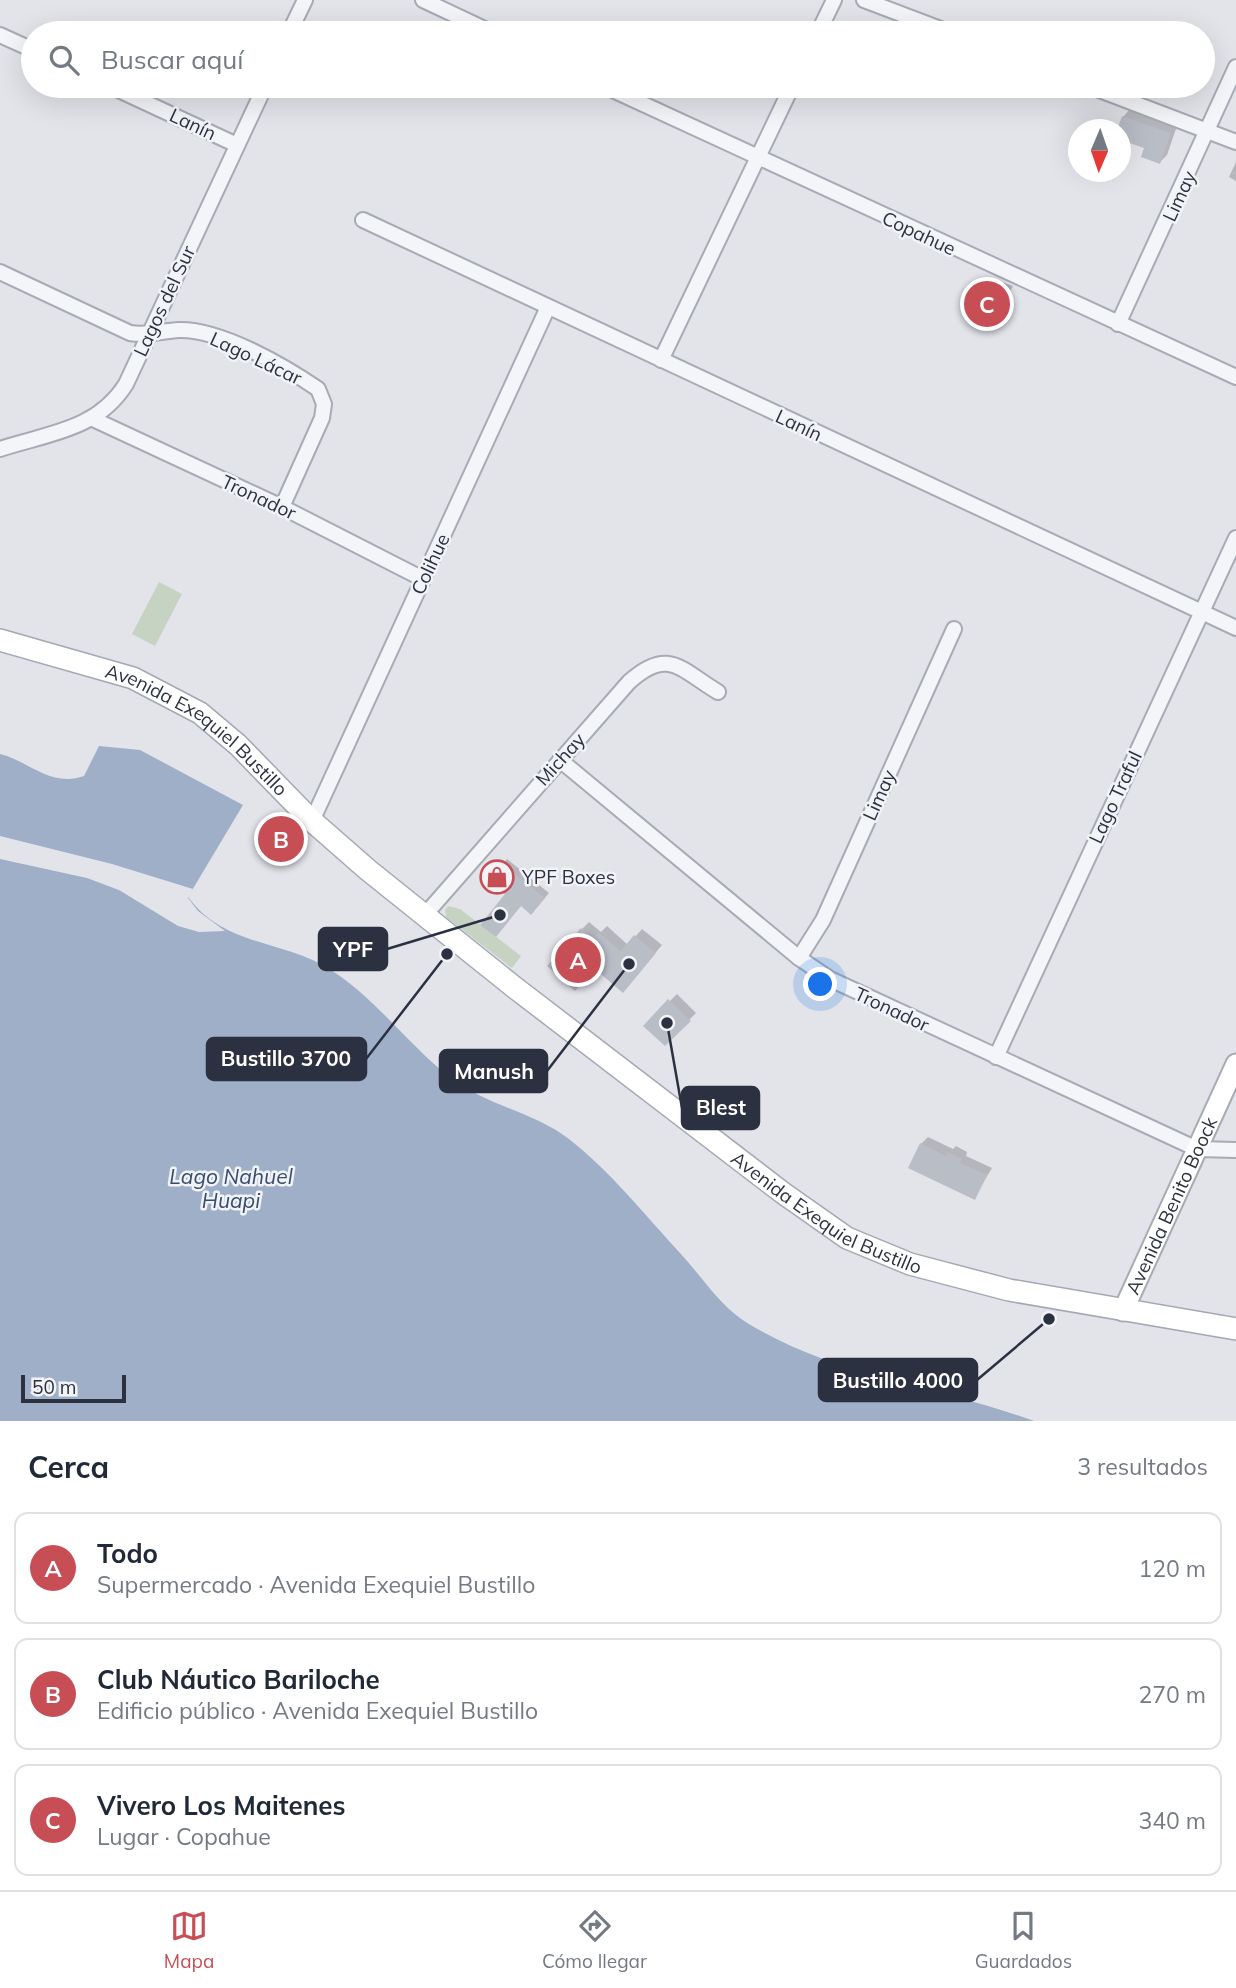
<!DOCTYPE html>
<html lang="es">
<head>
<meta charset="utf-8">
<style>
  :root { --surface:#fff; --page:#f2f2f3; --text:#1f2937; --muted:#747a83; --line:#e0e1e3; --accent:#c74e55 }
  body { margin:0; font-family:Mulish,sans-serif; background:var(--page); color:var(--text) }
  .compass { position:absolute; left:1068px; top:119px; width:63px; height:63px; border-radius:50%; background:var(--surface); box-shadow:0 7px 28px #0002; rotate:182deg }
  .scale { position:absolute; left:21px; bottom:18px; width:105px; box-sizing:border-box; padding-left:7px; border:4px solid #2b3141; border-top:0; font-size:19px; line-height:24px; white-space:nowrap; color:#2b3141; -webkit-text-stroke:5px #f1f3f7; paint-order:stroke }
  .you { position:absolute; left:821px; top:985px; width:24px; height:24px; margin:-18px; border:5px solid #fff; border-radius:50%; background:#1a73e8; box-shadow:0 0 0 10px #1a73e833 }
  .badge { display:grid; place-items:center; width:46px; height:46px; border-radius:50%; background:var(--accent); color:#fff; font-size:23px; font-weight:700 }
  .pin { position:absolute; translate:-50% -50%; border:4px solid #fff; box-shadow:0 2px 7px #0006 }
  .list { margin:0; padding:0; list-style:none }
  h2 { display:flex; justify-content:space-between; align-items:center; height:91px; margin:0; padding:0 28px; font-size:30px }
  h2 small { font-size:23px; font-weight:400; color:var(--muted) }
  .list li { display:grid; grid-template-columns:46px 1fr auto; gap:21px; align-items:center; box-sizing:border-box; height:112px; margin:0 14px 14px; padding:0 14px; border:2px solid var(--line); border-radius:14px }
  .list b { display:block; font-size:26px; white-space:nowrap }
  .list p { margin:0; font-size:23px; white-space:nowrap; color:var(--muted) }
  .list em { font-size:23px; font-style:normal; color:var(--muted) }
  .icon { flex:none; width:38px; height:38px; fill:none; stroke:currentColor; stroke-width:2; stroke-linecap:round; stroke-linejoin:round }
  .map { position:relative; flex:none; width:1236px; height:1421px; overflow:hidden }
  .search { position:absolute; background:var(--surface); box-shadow:0 7px 28px #0002; left:21px; right:21px; top:21px; height:77px; display:flex; align-items:center; gap:18px; box-sizing:border-box; padding:0 24px; border-radius:38px; color:var(--muted); font-size:26px }
  .sheet { height:469px; background:var(--surface) }
  nav { display:flex; justify-content:space-around; align-items:center; box-sizing:border-box; height:98px; border-top:2px solid var(--line); background:var(--surface); font-size:19px; color:var(--muted) }
  nav a { display:grid; justify-items:center; gap:4px }
  nav .on { color:var(--accent) }
  .map>svg:first-child { display:block }
  .green { fill:#c6d3c3 }
  .water { fill:#9fafc8 }
  .pier { fill:#e2e4ea }
  .shadow { fill:#0003 }
  .building { fill:#b9bdc6 }
  .lines { fill:none; stroke-linecap:round; stroke-linejoin:round }
  .minor-casing { stroke:#a7abb4; stroke-width:18 }
  .secondary-casing { stroke:#a7abb4; stroke-width:23 }
  .primary-casing { stroke:#a2a8b5; stroke-width:24 }
  .minor { stroke:#f4f5f8; stroke-width:14 }
  .secondary { stroke:#fff; stroke-width:19 }
  .primary { stroke:#fff; stroke-width:21 }
  .labels { text-anchor:middle; stroke-width:5; stroke-linejoin:round; paint-order:stroke }
  .street-label { font-size:19px; fill:#2b3141; stroke:#f1f3f7 }
  .poi-label { font-size:19px; fill:#2b3141; stroke:#f1f3f7; text-anchor:start }
  .water-label { font-size:21px; font-style:italic; fill:#374c73; stroke:#f1f3f7 }
  .leader { fill:none; stroke:#2b3141; stroke-width:2.5 }
  .callout-dot { fill:#2b3141; stroke:#f1f3f7; stroke-width:2.5 }
  .callout { fill:#2b3141; stroke:#2b3141; stroke-width:2.5 }
  .callout-label { font-size:21px; text-anchor:middle; font-weight:bold; fill:#fff }
</style>
</head>
<body>
<div class="map">
<svg width="1236" height="1421" viewBox="0 0 1236 1421">
  <rect width="100%" height="100%" fill="#e2e4ea"/>
  <g class="green">
    <polygon points="159,582 182,594 155,646 132,634"/>
    <polygon points="448,906 460,909 521,956 512,968 446,917 445,910"/>
  </g>
  <path class="water" d="M99 746 140 750 243 805 188 897C225 947 282 939 331 970 376 999 407 1043 448 1076 484 1105 532 1111 569 1139 610 1171 645 1215 680 1253 705 1280 721 1309 754 1327 840 1377 941 1387 1034 1421H0V754C29 761 51 788 84 776Z"/>
  <polygon class="pier" points="0,836 112,864 193,889 188,898 198,911 225,931 199,932 178,926 119,890 87,878 0,859"/>
  <g class="shadow">
    <polygon points="1130,109 1177,126 1167,155 1160,162 1146,147 1120,138 1123,117"/>
    <polygon points="1236,162 1236,181 1229,177"/>
    <polygon points="991,278 1013,286 990,324 984,285"/>
    <polygon points="507,859 549,893 536,908 507,893 490,879"/>
    <polygon points="589,922 601,932 607,926 628,945 642,929 662,945 630,983 582,929"/>
    <polygon points="677,994 696,1013 665,1044 646,1025"/>
    <polygon points="928,1137 953,1149 956,1146 967,1152 966,1156 992,1168 974,1198 921,1144"/>
  </g>
  <g class="building">
    <polygon points="1122,116 1171,133 1160,164 1141,157 1144,148 1121,140 1121,130 1117,130"/>
    <polygon points="983,284 1007,293 990,326 967,315"/>
    <polygon points="501,863 545,898 531,915 521,906 496,937 480,925 505,894 487,880"/>
    <polygon points="581,928 593,939 598,932 621,951 634,935 656,953 623,993 595,969 575,991 547,966"/>
    <polygon points="668,999 691,1021 665,1046 643,1026"/>
    <polygon points="920,1143 946,1156 947,1152 962,1159 960,1163 987,1175 975,1200 908,1168"/>
  </g>
  <g class="lines">
    <defs>
      <g id="minor">
        <polyline points="423,0 493,33"/>
        <polyline points="864,0 951,33"/>
        <polyline points="289,33 305,0"/>
        <polyline points="818,33 834,0"/>
        <polyline points="0,35 33,50"/>
        <polyline points="110,86 237,145"/>
        <polyline points="604,86 1236,377"/>
        <polyline points="1089,86 1236,142"/>
        <polyline points="363,220 1236,628"/>
        <path d="M0 272 130 333C148 336 161 331 179 330 221 329 284 366 318 389L324 404 322 418 282 507"/>
        <polyline points="1118,324 1236,67"/>
        <polyline points="661,360 792,86"/>
        <polyline points="93,419 282,507 423,579"/>
        <path d="M0 449C49 433 97 430 126 384L265 86"/>
        <polyline points="560,760 799,958 830,979 1197,1149 1236,1150"/>
        <polyline points="312,821 548,307"/>
        <path d="M424 916 629 682C668 647 680 669 718 692"/>
        <polyline points="799,958 823,920 954,629"/>
        <polyline points="996,1057 1236,538"/>
      </g>
      <g id="secondary">
        <path id="s1" d="M1123 1311 1236 1064"/>
      </g>
      <g id="primary">
        <path id="s2" d="M0 640 133 678 200 713 238 745 312 821 368 870 514 987 783 1193 847 1238 910 1264 1009 1290 1236 1329"/>
      </g>
    </defs>
    <use href="#minor" class="minor-casing"/>
    <use href="#secondary" class="secondary-casing"/>
    <use href="#primary" class="primary-casing"/>
    <use href="#minor" class="minor"/>
    <use href="#secondary" class="secondary"/>
    <use href="#primary" class="primary"/>
  </g>
  <defs>
    <symbol id="shop-ring" viewBox="-11 -11 22 22"><circle r="9.5" fill="#f1f3f7" stroke="#c74e55" stroke-width="1.5"/><path d="M-5-2.5h2.3a2.7 3.5 0 0 1 5.4 0H5L5.5 6h-11ZM-1.5-2.5h3a1.5 2.3 0 0 0-3 0Z" fill="#c74e55"/></symbol>
  </defs>
  <g fill-rule="evenodd">
    <use href="#shop-ring" x="478" y="858" width="38" height="38"/>
  </g>
  <g class="labels">
    <g class="street-label">
      <text transform="translate(193 124) rotate(25)" y="7">Lanín</text>
      <text transform="translate(1179 196) rotate(-65)" y="7">Limay</text>
      <text transform="translate(919 233) rotate(25)" y="7">Copahue</text>
      <text transform="translate(164 301) rotate(-65)" y="7">Lagos del Sur</text>
      <text transform="translate(256 358) rotate(25)" y="7">Lago Lácar</text>
      <text transform="translate(799 425) rotate(25)" y="7">Lanín</text>
      <text transform="translate(259 497) rotate(25)" y="7">Tronador</text>
      <text transform="translate(430 564) rotate(-65)" y="7">Colihue</text>
      <text dy="7" stroke="none"><textPath href="#s2" startOffset="220">Avenida Exequiel Bustillo</textPath></text>
      <text transform="translate(560 759) rotate(-48)" y="7">Michay</text>
      <text transform="translate(879 795) rotate(-66)" y="7">Limay</text>
      <text transform="translate(1115 797) rotate(-65)" y="7">Lago Traful</text>
      <text transform="translate(892 1009) rotate(25)" y="7">Tronador</text>
      <text dy="7" stroke="none"><textPath href="#s1" startOffset="116">Avenida Benito Boock</textPath></text>
      <text dy="7" stroke="none"><textPath href="#s2" startOffset="1018">Avenida Exequiel Bustillo</textPath></text>
    </g>
    <g class="poi-label">
      <text x="522" y="884">YPF Boxes</text>
    </g>
    <g class="water-label">
      <text x="231" y="1184">Lago Nahuel<tspan x="231" dy="24">Huapi</tspan></text>
    </g>
  </g>
  <path class="leader" d="M500 915L387 949M447 954L366 1059M629 964L547 1071M667 1023L682 1108M1049 1319L977 1380"/>
  <g class="callout-dot">
    <circle cx="500" cy="915" r="7"/>
    <circle cx="447" cy="954" r="7"/>
    <circle cx="629" cy="964" r="7"/>
    <circle cx="667" cy="1023" r="7"/>
    <circle cx="1049" cy="1319" r="7"/>
  </g>
  <g class="callout">
    <rect x="319" y="928" width="68" height="42" rx="7"/>
    <rect x="207" y="1038" width="159" height="42" rx="7"/>
    <rect x="440" y="1050" width="107" height="42" rx="7"/>
    <rect x="682" y="1087" width="77" height="42" rx="7"/>
    <rect x="819" y="1359" width="158" height="42" rx="7"/>
  </g>
  <g class="callout-label">
    <text x="353" y="957">YPF</text>
    <text x="286" y="1066">Bustillo 3700</text>
    <text x="494" y="1079">Manush</text>
    <text x="721" y="1115">Blest</text>
    <text x="898" y="1388">Bustillo 4000</text>
  </g>
</svg>
<svg class="compass" viewBox="-18 -18 36 36"><path d="M0-13l5 13h-10z" fill="#e53935"/><path d="M0 13l5-13h-10z" fill="#747a83"/></svg>
<div class="scale">50 m</div>
<div class="you"></div>
<div class="pin badge" style="left:578px;top:960px">A</div>
<div class="pin badge" style="left:281px;top:839px">B</div>
<div class="pin badge" style="left:987px;top:304px">C</div>
<div class="search"><svg class="icon" aria-label="search" viewBox="0 0 24 24"><circle cx="10" cy="10" r="6"/><path d="M15 15l6 6"/></svg>Buscar aquí</div>
</div>
<section class="sheet">
<h2>Cerca<small>3 resultados</small></h2>
<ul class="list">
<li><span class="badge">A</span><div><b>Todo</b><p>Supermercado · Avenida Exequiel Bustillo</p></div><em>120 m</em></li>
<li><span class="badge">B</span><div><b>Club Náutico Bariloche</b><p>Edificio público · Avenida Exequiel Bustillo</p></div><em>270 m</em></li>
<li><span class="badge">C</span><div><b>Vivero Los Maitenes</b><p>Lugar · Copahue</p></div><em>340 m</em></li>
</ul>
</section>
<nav>
<a class="on"><svg class="icon" aria-label="map" viewBox="0 0 24 24"><path d="M3 6l6-2 6 2 6-2v14l-6 2-6-2-6 2zM9 4v14M15 6v14"/></svg>Mapa</a>
<a><svg class="icon" aria-label="directions" viewBox="0 0 24 24"><path d="M12 3l9 9-9 9-9-9zM9 14v-3h6M13 9l2 2-2 2"/></svg>Cómo llegar</a>
<a><svg class="icon" aria-label="saved" viewBox="0 0 24 24"><path d="M7 4h10v16l-5-4-5 4z"/></svg>Guardados</a>
</nav>
</body>
</html>
